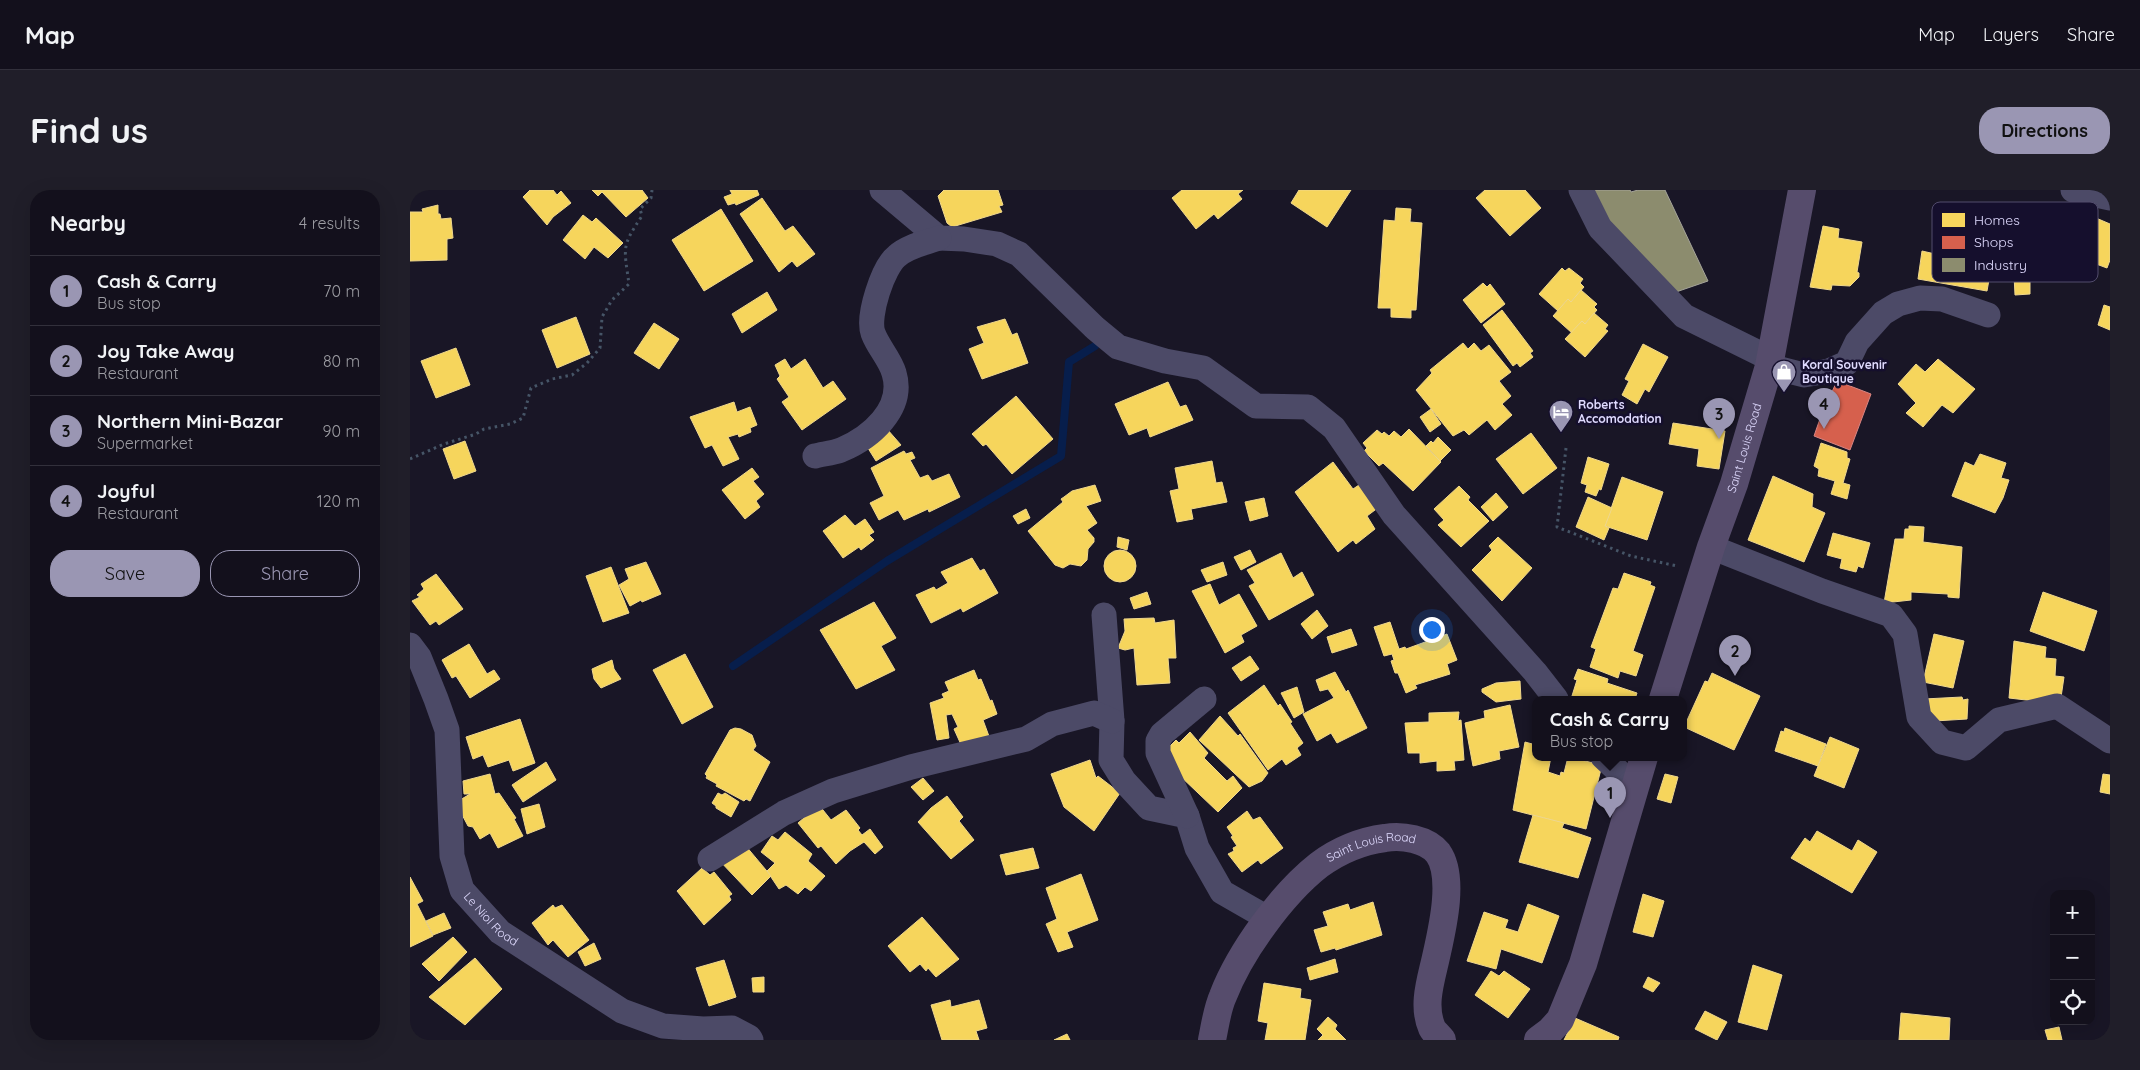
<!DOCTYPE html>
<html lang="en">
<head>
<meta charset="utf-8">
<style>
  :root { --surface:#13101c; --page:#201e29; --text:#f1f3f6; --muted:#9d9da3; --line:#32303b; --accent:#9a96b3 }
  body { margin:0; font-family:Quicksand,sans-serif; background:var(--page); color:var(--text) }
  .controls { position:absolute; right:15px; bottom:15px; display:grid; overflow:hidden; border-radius:10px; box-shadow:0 5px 20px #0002 }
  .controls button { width:45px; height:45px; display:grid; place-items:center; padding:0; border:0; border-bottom:1px solid var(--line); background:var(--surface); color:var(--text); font:25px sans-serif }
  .you { position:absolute; left:1021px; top:439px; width:18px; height:18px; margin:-12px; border:4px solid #fff; border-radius:50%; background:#1a73e8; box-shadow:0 0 0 8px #1a73e833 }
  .badge { display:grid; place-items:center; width:32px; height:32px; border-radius:50%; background:var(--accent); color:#111; font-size:16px; font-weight:700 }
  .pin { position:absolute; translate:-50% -41px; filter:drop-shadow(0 1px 2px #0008) }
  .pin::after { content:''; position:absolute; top:26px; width:18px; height:15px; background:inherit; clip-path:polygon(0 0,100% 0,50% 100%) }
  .popup { position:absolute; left:1122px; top:506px; width:155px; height:65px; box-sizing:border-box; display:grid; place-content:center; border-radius:10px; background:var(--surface); filter:drop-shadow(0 1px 4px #0005); font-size:16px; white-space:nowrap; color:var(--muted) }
  .popup b { font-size:19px; color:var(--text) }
  .popup::after { content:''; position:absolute; left:50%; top:100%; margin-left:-10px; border:10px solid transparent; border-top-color:var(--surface) }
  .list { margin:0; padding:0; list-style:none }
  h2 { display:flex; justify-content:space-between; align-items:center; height:65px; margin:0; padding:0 20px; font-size:21px }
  h2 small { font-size:16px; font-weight:400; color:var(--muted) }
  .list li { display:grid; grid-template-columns:32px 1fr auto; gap:15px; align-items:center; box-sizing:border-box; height:70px; padding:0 20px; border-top:1px solid var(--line) }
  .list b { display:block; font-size:19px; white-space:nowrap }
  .list p { margin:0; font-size:16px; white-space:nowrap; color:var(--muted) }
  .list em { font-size:16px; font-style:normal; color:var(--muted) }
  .actions { display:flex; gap:10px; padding:15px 20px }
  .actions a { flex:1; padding:11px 0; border:1px solid var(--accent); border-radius:20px; text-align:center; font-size:18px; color:var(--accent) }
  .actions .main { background:var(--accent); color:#111 }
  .icon { flex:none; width:28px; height:28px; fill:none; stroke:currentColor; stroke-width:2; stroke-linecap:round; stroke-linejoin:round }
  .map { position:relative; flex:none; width:1700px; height:850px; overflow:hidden; border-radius:20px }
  header { display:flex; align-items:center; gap:30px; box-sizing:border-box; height:70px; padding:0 25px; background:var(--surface); border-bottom:1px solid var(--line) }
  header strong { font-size:24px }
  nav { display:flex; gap:28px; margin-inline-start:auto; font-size:18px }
  .intro { display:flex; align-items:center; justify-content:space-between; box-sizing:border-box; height:120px; padding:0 30px }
  h1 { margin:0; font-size:35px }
  .button { padding:12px 22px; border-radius:20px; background:var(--accent); color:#111; font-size:18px; font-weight:700 }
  main { display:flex; gap:30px; padding:0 30px }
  aside { flex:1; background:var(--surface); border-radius:20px; box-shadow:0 5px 20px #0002 }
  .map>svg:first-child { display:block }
  .homes { fill:#f6d55c; stroke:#efd78d }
  .shops { fill:#d6604d; stroke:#d98582 }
  .industry { fill:#8c8c6e; stroke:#a5a49a }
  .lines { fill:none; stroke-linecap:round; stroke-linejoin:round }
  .stream { stroke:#071e4c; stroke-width:8 }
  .path { stroke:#465567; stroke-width:3; stroke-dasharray:2.5 4; stroke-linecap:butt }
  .minor { stroke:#4c4a67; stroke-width:25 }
  .major { stroke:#564c6c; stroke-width:28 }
  .labels { text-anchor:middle; stroke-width:5; stroke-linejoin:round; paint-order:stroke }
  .poi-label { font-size:12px; font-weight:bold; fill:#e0dbff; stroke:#150f2d; text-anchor:start }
  .street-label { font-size:12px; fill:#e0dbff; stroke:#150f2d }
  .key { fill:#150f2d; stroke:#524c6c; stroke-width:1 }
  .key-label { font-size:14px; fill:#e0dbff }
</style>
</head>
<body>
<header>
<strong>Map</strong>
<nav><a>Map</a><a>Layers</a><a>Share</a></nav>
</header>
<div class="intro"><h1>Find us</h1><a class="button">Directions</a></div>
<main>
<aside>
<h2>Nearby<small>4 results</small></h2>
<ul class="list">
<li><span class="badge">1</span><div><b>Cash &amp; Carry</b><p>Bus stop</p></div><em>70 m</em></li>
<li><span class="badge">2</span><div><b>Joy Take Away</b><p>Restaurant</p></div><em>80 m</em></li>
<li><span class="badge">3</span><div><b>Northern Mini-Bazar</b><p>Supermarket</p></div><em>90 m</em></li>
<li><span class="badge">4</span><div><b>Joyful</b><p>Restaurant</p></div><em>120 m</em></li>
</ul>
<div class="actions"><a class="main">Save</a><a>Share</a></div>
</aside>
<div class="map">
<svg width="1700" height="850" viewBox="0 0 1700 850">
  <rect width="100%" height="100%" fill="#191626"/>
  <g class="homes">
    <polygon points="120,0 143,0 147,5 151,1 161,13 143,27 137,35 113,7"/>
    <polygon points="182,0 232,0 238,8 216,27 192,2 188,6"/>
    <polygon points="320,0 347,0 349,5 326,15 325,13 318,15 314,7 322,4"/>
    <polygon points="534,0 588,0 593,15 589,16 592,22 542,37 537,33 528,6"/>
    <polygon points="772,0 833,0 828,4 832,9 808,29 804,24 786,39 762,8"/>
    <polygon points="889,0 941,0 917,37 881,13"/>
    <polygon points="1075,0 1115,0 1131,18 1100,46 1066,8"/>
    <polygon points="352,8 375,41 383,36 405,64 387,77 382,71 369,82 330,24"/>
    <polygon points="28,15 28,24 30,24 31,29 41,28 43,48 37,49 37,70 0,71 0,22 13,22 12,19"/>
    <polygon points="986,18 1001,19 1000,32 1012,33 1006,120 1001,120 1001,128 981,127 981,118 968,118 974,30 985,31"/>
    <polygon points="311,19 343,71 294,101 262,50"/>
    <polygon points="173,25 182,32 186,28 213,53 198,68 184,57 175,69 153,50"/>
    <polygon points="1686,28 1700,34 1700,70 1697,78 1670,68"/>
    <polygon points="1413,36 1429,39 1428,48 1452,52 1447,82 1449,83 1449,87 1440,96 1422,95 1421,100 1400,97"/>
    <polygon points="1581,47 1624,56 1620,84 1620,104 1605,105 1604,85 1575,79"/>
    <polygon points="1537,53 1571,60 1567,82 1580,84 1577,101 1508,89 1512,61 1534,66"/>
    <polygon points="1152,78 1155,81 1159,78 1173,89 1170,93 1174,97 1161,112 1158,109 1148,121 1129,104"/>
    <polygon points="1073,93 1077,97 1080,94 1095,114 1071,133 1053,110"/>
    <polygon points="1171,100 1187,114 1184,117 1187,120 1175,134 1172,131 1162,143 1143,126 1158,109 1161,112"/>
    <polygon points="357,102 367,120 332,143 322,124"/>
    <polygon points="1694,115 1700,117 1700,140 1688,135"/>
    <polygon points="1092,120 1123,161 1120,163 1123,167 1110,177 1107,173 1103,176 1073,135"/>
    <polygon points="1184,123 1198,135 1195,139 1198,141 1175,167 1155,149 1172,131 1175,134"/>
    <polygon points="166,127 180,164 147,178 132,140"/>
    <polygon points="595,129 602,145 607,143 618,173 572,189 559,159 574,153 567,137"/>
    <polygon points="244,133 269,149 249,179 224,163"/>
    <polygon points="1053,153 1058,159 1064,153 1071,161 1079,155 1101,182 1089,191 1101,206 1092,214 1102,225 1085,240 1077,230 1059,245 1054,240 1043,246 1006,200 1022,183 1020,180"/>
    <polygon points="1233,154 1258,167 1239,202 1235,199 1227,214 1212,205 1219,191 1215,189"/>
    <polygon points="46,158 60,195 26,208 11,171"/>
    <polygon points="375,169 381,179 395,169 413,198 423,191 436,209 392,240 372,212 379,207 367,189 370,186 365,175"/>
    <polygon points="1528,169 1565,199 1543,223 1532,215 1513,237 1496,223 1506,213 1488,194 1506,174 1515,182"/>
    <polygon points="758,192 770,217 776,215 783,230 740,247 737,238 719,245 705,214"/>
    <polygon points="606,206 643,249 602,284 576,254 573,256 562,244"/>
    <polygon points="324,212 327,222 340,217 347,235 340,238 341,242 329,247 328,244 318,247 329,269 313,276 302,255 295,258 280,227"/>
    <polygon points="1021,219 1031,234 1020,242 1010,227"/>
    <polygon points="1263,233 1315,241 1309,279 1287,276 1289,259 1259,254"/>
    <polygon points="477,239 491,255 466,271 456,255"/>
    <polygon points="999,239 1031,272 1003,301 973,273 969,276 954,261 957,258 953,253 967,240 972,244 974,242 979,246 984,241 991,247"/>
    <polygon points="1121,243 1147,278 1113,304 1086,269"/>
    <polygon points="1028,247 1041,260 1030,271 1016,256 1021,251 1023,253"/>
    <polygon points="55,251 66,281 44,289 33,259"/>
    <polygon points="1411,253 1437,262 1437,268 1440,269 1433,293 1440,295 1437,309 1421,304 1425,291 1408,286 1409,279 1404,276"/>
    <polygon points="494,261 496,264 502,262 505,268 500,270 510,288 518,285 522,291 539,284 550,307 519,322 518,319 494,330 488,320 469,330 460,313 474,306 461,278"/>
    <polygon points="1570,264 1596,273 1591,288 1599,290 1593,308 1585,323 1542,306 1555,272 1564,276"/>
    <polygon points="1178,267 1199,274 1191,300 1189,299 1186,306 1175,302 1177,295 1171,293"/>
    <polygon points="802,271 806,293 812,292 817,312 781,319 783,329 767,332 760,301 769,299 765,278"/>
    <polygon points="923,272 943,299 952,293 969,317 957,326 965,339 946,354 943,350 928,362 885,302"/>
    <polygon points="342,278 349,287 343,291 354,304 346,311 350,317 335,329 312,300"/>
    <polygon points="1363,286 1403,304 1402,317 1415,323 1394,372 1338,350"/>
    <polygon points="1212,287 1253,302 1237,350 1195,336"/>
    <polygon points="685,295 691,311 676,316 687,333 677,340 684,348 684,352 678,359 677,370 671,376 660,374 653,378 645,375 618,341 653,312 651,309 654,307 662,301"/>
    <polygon points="1049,296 1060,307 1058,310 1079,331 1051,357 1028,335 1034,330 1024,319"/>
    <polygon points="1086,303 1098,317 1083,331 1071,317"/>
    <polygon points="1178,307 1202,318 1195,336 1199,338 1194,350 1166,337"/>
    <polygon points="854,308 858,326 840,331 835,312"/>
    <polygon points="616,319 620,328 608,334 603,326"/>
    <polygon points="435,325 445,336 455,329 464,342 459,345 464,350 451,360 449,357 433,368 413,341"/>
    <polygon points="1499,336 1514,337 1513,352 1552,357 1549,408 1538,407 1538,404 1501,402 1501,410 1474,413 1485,349 1494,349 1495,339 1499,339"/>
    <polygon points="1423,343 1460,353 1453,378 1448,376 1446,382 1430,378 1432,369 1417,365"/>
    <polygon points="708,347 719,350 717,360 707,357"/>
    <polygon points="1088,347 1122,378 1092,411 1062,380 1082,360 1079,356"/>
    <polygon points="840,360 846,372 831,380 824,367"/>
    <circle cx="710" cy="376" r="16"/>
    <polygon points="871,363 883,388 892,382 904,405 859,430 839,396 845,393 837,380"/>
    <polygon points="562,368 570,381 574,379 588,403 553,422 551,418 521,433 506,405 524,397 526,400 538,393 531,382"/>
    <polygon points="236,372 251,404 232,412 231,410 220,416 209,395 219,389 215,379"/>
    <polygon points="813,372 817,385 797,392 791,380"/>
    <polygon points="201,377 219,423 193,432 176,386"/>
    <polygon points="1214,383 1241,392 1240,395 1245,397 1223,461 1233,465 1226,486 1210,481 1208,488 1180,477 1186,459 1181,457 1203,398 1208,399"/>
    <polygon points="26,384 53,419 29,435 26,431 20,435 2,411 10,407 7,405 14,399 11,394"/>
    <polygon points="800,394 809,415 829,404 847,436 831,445 834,452 815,463 782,401"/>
    <polygon points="737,402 741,414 724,419 720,408"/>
    <polygon points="1633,402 1687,421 1674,461 1620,441"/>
    <polygon points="464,412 486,448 471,456 485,480 446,499 410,440"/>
    <polygon points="907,420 918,436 902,449 891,434"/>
    <polygon points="744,428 745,433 764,430 766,468 758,468 760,493 727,495 724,458 715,460 708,458 715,441 714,429"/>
    <polygon points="980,432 989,459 995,457 996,459 1037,444 1047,470 1037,474 1040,484 1005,495 1007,498 996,503 988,483 985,483 981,471 984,470 982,464 974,466 964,437"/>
    <polygon points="941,439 947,455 922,463 917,447"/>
    <polygon points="1524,444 1554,451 1543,498 1513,492"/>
    <polygon points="1604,451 1636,457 1635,468 1646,469 1645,486 1654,487 1650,514 1599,508"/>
    <polygon points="59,454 77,484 84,480 90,489 60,508 46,486 42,488 32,470"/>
    <polygon points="275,464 303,517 272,534 243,480"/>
    <polygon points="840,466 849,479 831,491 822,478"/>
    <polygon points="202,470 204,479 211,489 191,498 184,489 182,479"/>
    <polygon points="1168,479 1198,489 1197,493 1227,503 1225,509 1161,509 1167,490 1164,489"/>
    <polygon points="564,480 568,490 571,489 580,511 582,510 587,524 573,530 580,549 553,559 544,539 548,537 542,524 536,525 539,548 527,550 520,513 534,508 532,504 539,501 535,492"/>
    <polygon points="925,482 936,502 938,500 957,538 927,553 921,543 907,551 893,524 924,508 918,499 910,501 906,490"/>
    <polygon points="1302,483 1350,506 1324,560 1274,537 1295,491 1298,492"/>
    <polygon points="1110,491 1111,509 1086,512 1072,502 1072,499 1086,493"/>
    <polygon points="854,495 868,516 870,514 882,532 880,533 893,553 887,558 891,565 876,575 872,569 858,580 818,523"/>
    <polygon points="887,497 894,522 884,528 871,503"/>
    <polygon points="1552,507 1553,510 1558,509 1557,529 1508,532 1514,509"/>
    <polygon points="1100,515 1109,557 1089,561 1090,569 1063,576 1055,533 1075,528 1074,521"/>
    <polygon points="1049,522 1048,531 1051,530 1054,570 1044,571 1045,580 1027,581 1027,571 1010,573 1010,563 998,563 995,533 1019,532 1019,523"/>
    <polygon points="810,526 828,546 830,544 858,583 852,591 839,597 789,550"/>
    <polygon points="110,529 125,573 103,581 99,570 78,577 73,565 63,569 56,547"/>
    <polygon points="325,538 331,539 342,545 346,556 343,560 360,572 340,611 336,609 334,611 306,596 307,594 296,588 297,586 295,584 320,540"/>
    <polygon points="1375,538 1416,554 1408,576 1365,561 1371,541 1374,542"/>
    <polygon points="780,542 798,563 794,568 817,591 823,586 832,598 808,622 767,583 757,559 766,550 769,553"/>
    <polygon points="1420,547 1449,559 1434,598 1404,586"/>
    <polygon points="1115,552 1126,555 1126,567 1141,567 1138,582 1150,586 1151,582 1154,583 1158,567 1192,575 1176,639 1103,620"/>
    <polygon points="680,570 686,588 688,586 710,603 684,641 654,617 641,584"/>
    <polygon points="136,572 146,590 113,612 102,595"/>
    <polygon points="80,584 85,604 89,603 106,628 104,629 113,646 88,658 80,643 70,649 63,637 58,636 48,617 50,610 60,604 54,604 53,591"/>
    <polygon points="1255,584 1268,587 1261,613 1247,609"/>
    <polygon points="1693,584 1700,585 1700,604 1690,602"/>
    <polygon points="513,588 524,601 513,610 501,597"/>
    <polygon points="308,603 312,605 315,603 329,612 321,627 306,618 306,616 302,613"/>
    <polygon points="537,606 553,627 549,631 564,650 541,669 508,632 521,618"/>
    <polygon points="129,614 135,637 117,644 111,619"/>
    <polygon points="409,615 421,630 436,620 450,638 448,640 452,645 460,639 473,657 465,664 454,652 440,661 426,674 411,656 408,658 388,633"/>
    <polygon points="837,621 843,630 850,627 873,658 851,674 848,670 832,682 818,664 824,661 823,658 827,656 821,647 823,646 817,637"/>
    <polygon points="1123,625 1154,633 1152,638 1181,648 1168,688 1109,672"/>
    <polygon points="1407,641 1442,661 1448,650 1467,662 1442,703 1381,668 1395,648 1400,652"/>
    <polygon points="375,642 402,664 398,671 415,686 401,701 395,697 388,704 376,695 369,699 357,681 365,673 351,662 362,646 368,650"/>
    <polygon points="330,649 361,686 342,705 308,669"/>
    <polygon points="623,658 629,678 596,685 590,665"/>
    <polygon points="292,678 300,685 304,682 322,704 319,706 321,710 294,735 267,701"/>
    <polygon points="671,684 688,730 657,742 663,757 648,762 636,734 647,729 636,698"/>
    <polygon points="0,687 13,711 7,714 23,746 0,757"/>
    <polygon points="1233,704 1254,711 1243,747 1223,742"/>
    <polygon points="963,712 972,745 926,760 925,758 911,762 904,740 918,736 913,722 938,714 940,720"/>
    <polygon points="1118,714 1149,726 1132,773 1091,759 1086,779 1057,771 1074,722 1098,730 1095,738 1108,742"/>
    <polygon points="143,715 145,718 152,715 179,750 158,767 143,750 138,755 122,733"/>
    <polygon points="34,723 41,738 23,745 16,731"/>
    <polygon points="512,727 549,769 526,787 518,778 516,781 510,774 500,782 478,756"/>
    <polygon points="43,747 57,762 29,791 12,774"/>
    <polygon points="184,753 191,769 175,776 168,762"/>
    <polygon points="65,768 92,799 55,835 19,807"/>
    <polygon points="925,769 928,782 900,790 897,778"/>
    <polygon points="314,770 326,807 299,816 286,778"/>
    <polygon points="1343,775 1372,785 1357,840 1328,832"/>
    <polygon points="1081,781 1089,786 1094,781 1120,799 1098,828 1065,805"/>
    <polygon points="354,787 354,802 343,802 342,788"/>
    <polygon points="1238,787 1250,793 1243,802 1233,797"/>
    <polygon points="854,793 891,799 890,808 901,810 895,850 855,850 858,833 848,831"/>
    <polygon points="540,810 541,817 569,810 577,838 566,841 569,850 532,850 521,815"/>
    <polygon points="1295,821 1317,832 1307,850 1285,839"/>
    <polygon points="1491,823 1540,828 1539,850 1489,850"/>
    <polygon points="918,827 927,835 925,839 936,850 908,850 913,845 907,839"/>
    <polygon points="1165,828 1209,847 1208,850 1154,850"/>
    <polygon points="1649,837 1652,850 1638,850 1635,840"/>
    <polygon points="657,844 660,850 644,850"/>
  </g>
  <polygon class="shops" points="1427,191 1461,204 1440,260 1404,246 1419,203 1421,204"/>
  <polygon class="industry" points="1179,0 1220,0 1221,2 1228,0 1255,0 1298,91 1263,103 1195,34"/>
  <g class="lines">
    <polyline class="stream" points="323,476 477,371 651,266 659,172 685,156"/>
    <g class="path">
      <polyline points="1156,258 1147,337 1221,366 1267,376"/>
      <path d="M0 269 34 254 66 244 74 239 100 234 113 228 121 198 142 189 162 185 177 173 190 158 192 127 202 110 219 94C214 57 211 57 232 26L230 19 241 8 242 0"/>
    </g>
    <g class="minor">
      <polyline points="472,0 529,48 554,49 587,54 609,64 685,138 708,157 755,171 793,178 846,216 898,217 924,238 984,325 1125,482 1146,509"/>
      <polyline points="1171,0 1190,38 1274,126 1361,169"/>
      <polyline points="1663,0 1700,8"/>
      <polyline points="1359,176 1394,185 1419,181 1437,173 1447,152 1473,123 1488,114 1510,108 1532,109 1578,125"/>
      <path d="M405 266C413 264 423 263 431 260 460 248 495 219 484 183 480 169 468 157 463 143 457 126 473 77 487 66 498 56 515 53 529 48"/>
      <polyline points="1301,357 1412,401 1481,425 1495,444 1509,527 1532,552 1556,558 1589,530 1647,516 1700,551"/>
      <polyline points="694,425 702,531 701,570 714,591 739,618 777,626 787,658 812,702 859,729"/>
      <path id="s1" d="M0 455 9 467 26 509 37 540 42 666 52 700 90 742 212 821 253 836 293 839 322 838 339 847 341 850"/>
      <polyline points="1193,567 1225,597"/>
      <polyline points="777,626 748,563 748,551 752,544 794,509"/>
      <polyline points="300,669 374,623 423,601 501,577 616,549 642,534 684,523 702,531"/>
    </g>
    <g class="major">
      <path id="s2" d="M1253 509 1301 357 1324 294 1359 176 1392 0"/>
      <path id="s3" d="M802 850C805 836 807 819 813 806 830 762 872 704 909 675 928 661 952 651 975 648 992 645 1017 649 1028 663 1045 687 1032 740 1026 767 1021 790 1012 815 1022 838 1024 842 1029 846 1032 850"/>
      <polyline points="1128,850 1140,841 1150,830 1173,774 1234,567"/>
    </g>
  </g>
  <defs>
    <symbol id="shop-pin" viewBox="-11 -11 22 30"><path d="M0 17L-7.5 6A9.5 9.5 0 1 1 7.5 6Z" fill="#9a96b3" stroke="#150f2d"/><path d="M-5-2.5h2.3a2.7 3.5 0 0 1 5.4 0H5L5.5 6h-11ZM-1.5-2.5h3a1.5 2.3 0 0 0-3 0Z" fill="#fff"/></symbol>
    <symbol id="hotel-pin" viewBox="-11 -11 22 30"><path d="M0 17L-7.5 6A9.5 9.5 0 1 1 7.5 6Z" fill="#9a96b3" stroke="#150f2d"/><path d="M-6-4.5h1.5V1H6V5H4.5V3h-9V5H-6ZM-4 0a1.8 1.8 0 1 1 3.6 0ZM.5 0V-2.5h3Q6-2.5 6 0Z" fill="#fff"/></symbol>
  </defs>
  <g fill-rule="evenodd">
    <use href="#shop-pin" x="1360" y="168" width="28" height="38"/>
    <use href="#hotel-pin" x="1137" y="208" width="28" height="38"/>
  </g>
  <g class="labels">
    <g class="poi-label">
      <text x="1392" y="179">Koral Souvenir<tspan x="1392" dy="14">Boutique</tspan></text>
      <text x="1168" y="219">Roberts<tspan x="1168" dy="14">Accomodation</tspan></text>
    </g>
    <g class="street-label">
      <text dy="4" stroke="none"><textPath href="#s2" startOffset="264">Saint Louis Road</textPath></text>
      <text dy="4" stroke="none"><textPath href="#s3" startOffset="266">Saint Louis Road</textPath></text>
      <text dy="4" stroke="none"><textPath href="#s1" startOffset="296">Le Niol Road</textPath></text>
    </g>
  </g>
  <rect x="1522" y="12" width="166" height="80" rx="8" class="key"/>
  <rect x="1532" y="23" width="23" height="14" fill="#f6d55c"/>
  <rect x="1532" y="46" width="23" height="13" fill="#d6604d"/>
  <rect x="1532" y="68" width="23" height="14" fill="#8c8c6e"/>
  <g class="key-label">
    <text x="1564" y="35">Homes</text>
    <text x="1564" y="57">Shops</text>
    <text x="1564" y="80">Industry</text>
  </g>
</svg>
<div class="controls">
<button>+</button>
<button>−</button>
<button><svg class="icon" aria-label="locate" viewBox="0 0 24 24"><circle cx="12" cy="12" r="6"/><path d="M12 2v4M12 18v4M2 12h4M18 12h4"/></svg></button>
</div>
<div class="you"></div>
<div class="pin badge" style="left:1200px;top:628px">1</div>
<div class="popup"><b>Cash &amp; Carry</b>Bus stop</div>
<div class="pin badge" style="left:1325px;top:486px">2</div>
<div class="pin badge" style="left:1309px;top:249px">3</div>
<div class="pin badge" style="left:1414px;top:239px">4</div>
</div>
</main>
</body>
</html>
